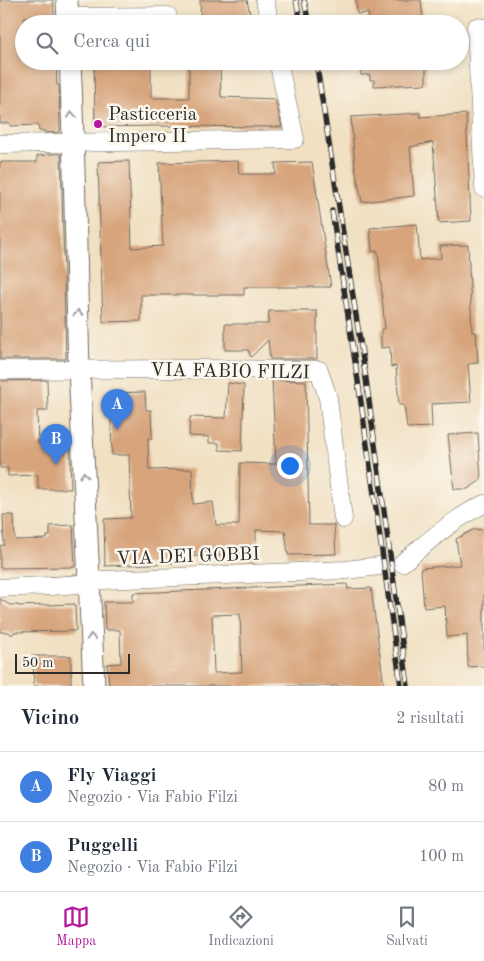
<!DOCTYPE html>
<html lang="it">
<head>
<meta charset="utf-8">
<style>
  :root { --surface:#fff; --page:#f2f2f3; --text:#1f2937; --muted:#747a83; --line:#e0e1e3; --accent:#b5179e }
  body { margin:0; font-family:"Old Standard TT",serif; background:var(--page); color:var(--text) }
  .scale { position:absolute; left:15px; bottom:12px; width:115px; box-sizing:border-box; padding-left:5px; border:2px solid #2b2b2b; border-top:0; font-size:14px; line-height:18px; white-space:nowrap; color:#2b2b2b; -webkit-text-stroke:4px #fbf7ec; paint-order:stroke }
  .you { position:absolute; left:289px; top:465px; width:18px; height:18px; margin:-12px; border:4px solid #fff; border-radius:50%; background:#1a73e8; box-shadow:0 0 0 8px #1a73e833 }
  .badge { display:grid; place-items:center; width:32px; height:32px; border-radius:50%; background:var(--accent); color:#fff; font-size:16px; font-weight:700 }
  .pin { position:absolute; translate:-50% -41px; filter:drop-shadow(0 1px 2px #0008) }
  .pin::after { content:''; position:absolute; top:26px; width:18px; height:15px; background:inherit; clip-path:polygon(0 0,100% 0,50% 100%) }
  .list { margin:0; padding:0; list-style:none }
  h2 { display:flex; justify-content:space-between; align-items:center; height:65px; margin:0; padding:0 20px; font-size:21px }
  h2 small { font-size:16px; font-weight:400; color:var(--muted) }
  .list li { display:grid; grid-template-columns:32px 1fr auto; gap:15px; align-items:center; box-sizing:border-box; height:70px; padding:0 20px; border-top:1px solid var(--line) }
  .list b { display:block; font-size:19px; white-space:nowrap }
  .list p { margin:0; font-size:16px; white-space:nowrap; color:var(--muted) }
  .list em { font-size:16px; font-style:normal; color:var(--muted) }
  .icon { flex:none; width:28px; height:28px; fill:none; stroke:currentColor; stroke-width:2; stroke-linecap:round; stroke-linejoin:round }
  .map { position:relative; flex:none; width:484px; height:686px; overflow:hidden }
  .search { position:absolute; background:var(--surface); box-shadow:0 2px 8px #0003; left:15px; right:15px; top:15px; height:55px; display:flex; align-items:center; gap:12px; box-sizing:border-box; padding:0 18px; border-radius:28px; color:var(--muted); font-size:19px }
  .sheet { height:205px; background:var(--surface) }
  nav { display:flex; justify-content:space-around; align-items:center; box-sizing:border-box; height:70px; border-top:1px solid var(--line); background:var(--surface); font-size:14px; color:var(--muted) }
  nav a { display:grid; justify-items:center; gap:2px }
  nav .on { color:var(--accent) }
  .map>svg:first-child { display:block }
  .building { fill:#d7a47c; fill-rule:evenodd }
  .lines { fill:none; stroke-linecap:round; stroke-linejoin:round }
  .minor-casing { stroke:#706a60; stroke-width:19 }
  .tertiary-casing { stroke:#706a60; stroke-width:23 }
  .minor { stroke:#fff; stroke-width:18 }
  .tertiary { stroke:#fff; stroke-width:21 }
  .rail-casing { stroke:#2b2b2b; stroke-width:5.5 }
  .rail { stroke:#fbf7ec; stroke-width:4; stroke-dasharray:11; stroke-linecap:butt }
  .oneway { stroke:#a0a0a0 }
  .poi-dot { fill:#b5179e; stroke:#fbf7ec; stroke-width:2 }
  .labels { text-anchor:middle; stroke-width:5; stroke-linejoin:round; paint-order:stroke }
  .poi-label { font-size:19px; fill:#2b2b2b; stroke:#fbf7ec; text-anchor:start }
  .street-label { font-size:19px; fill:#2b2b2b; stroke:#fbf7ec }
</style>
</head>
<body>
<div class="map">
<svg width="484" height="686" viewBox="0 0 484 686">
  <rect width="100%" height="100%" fill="#fbf7ec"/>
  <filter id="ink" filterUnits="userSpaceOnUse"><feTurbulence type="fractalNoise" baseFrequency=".02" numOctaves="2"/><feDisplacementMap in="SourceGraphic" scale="10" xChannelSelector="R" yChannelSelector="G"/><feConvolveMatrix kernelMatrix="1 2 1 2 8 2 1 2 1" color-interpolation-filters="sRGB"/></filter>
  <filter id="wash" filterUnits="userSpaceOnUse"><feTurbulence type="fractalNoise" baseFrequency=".0096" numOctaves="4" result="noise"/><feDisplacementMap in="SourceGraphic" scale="20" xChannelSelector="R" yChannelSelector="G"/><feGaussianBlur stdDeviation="1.12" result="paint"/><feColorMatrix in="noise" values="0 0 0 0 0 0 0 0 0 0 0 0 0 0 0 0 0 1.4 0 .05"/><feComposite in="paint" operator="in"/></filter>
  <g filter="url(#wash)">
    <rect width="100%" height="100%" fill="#f1e0c2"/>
    <g id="blocks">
      <g class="building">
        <polygon points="0,0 53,0 54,15 24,17 24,61 56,61 57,85 59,85 60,132 45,133 45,131 39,131 38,125 10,126 10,123 0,123"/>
        <polygon points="200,0 247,0 252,24 201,24"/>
        <polygon points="356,0 421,0 423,22 369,24 368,13 357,14"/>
        <polygon points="94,61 121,61 121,64 151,64 151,98 189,98 189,61 220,61 221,97 275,99 282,127 156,126 95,127"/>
        <polygon points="360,61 426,61 426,84 374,86 374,80 370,80 370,75 361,75"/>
        <polygon points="420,113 420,117 466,114 471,221 439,223 433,142 410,147 414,196 362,202 355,167 351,117"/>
        <polygon points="47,154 61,154 66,359 0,359 0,162 37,162 37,156 47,155"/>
        <polygon points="129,161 132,248 163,246 159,163 238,161 239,174 276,174 275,163 312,162 331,287 244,287 244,295 141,295 141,321 103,322 98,162"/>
        <polygon points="417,224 420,260 441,258 440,246 468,245 472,332 476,332 478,363 468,364 471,402 431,404 432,427 407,428 404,405 399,405 396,366 391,367 390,347 381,348 381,329 385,329 378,251 372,252 370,228"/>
        <polygon points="269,311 317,311 317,359 270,359 268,340 251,357 248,350 225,350 225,324 268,324"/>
        <polygon points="47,380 48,411 37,411 38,444 70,444 71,489 38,489 38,475 8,476 8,468 0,468 0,381"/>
        <polygon points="272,380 306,381 309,525 334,525 336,554 288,555 285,531 256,530 256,561 236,560 236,555 199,556 173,557 173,563 105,566 104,519 131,518 129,455 112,455 110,393 145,392 146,410 151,410 152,438 148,438 149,470 192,469 193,504 213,502 216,525 239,525 240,463 276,464"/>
        <polygon points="228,383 244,385 242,451 219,450 219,443 209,443 209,437 189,436 190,417 226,418"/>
        <polygon points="478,433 481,480 468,489 454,489 448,435"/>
        <polygon points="3,515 14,515 15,540 47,539 47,536 50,536 50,526 73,525 75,567 0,568 0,546 4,545"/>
        <polygon points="475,529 484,530 484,666 468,667 467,635 447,637 445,606 424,608 421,568 460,565 456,539"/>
        <path d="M347 584 348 589 371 588 384 686H109L107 664 121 663 120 630H105L104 602H133V593ZM240 614 242 672 214 673 212 615Z"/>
        <polygon points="0,599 10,605 18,605 18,606 75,604 76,631 14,632 12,635 9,632 0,632"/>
        <polygon points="33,656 71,656 71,686 34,686"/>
      </g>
    </g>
  </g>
  <g filter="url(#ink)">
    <use href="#blocks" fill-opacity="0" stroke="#706a60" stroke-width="1"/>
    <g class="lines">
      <defs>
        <g id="minor">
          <polyline points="265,0 270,24"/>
          <polyline points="68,17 168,16"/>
          <polyline points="484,28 476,27 484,188"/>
          <polyline points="0,144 295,139 278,61"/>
          <polyline points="0,370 196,369 319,370 328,398 343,519"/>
          <path d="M402 563C428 542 453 519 484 504"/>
          <path d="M0 588C34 586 70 587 103 580L346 570 379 566"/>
        </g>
        <g id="tertiary">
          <polyline points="67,0 68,24"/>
          <path d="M70 61C75 163 76 266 79 368 83 474 88 580 94 686"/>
        </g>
      </defs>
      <use href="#minor" class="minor-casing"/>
      <use href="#tertiary" class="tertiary-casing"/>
      <use href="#minor" class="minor"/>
      <use href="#tertiary" class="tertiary"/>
      <defs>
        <g id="rail">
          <polyline points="296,0 301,24"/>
          <polyline points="304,0 309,24"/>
          <polyline points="316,61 366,379 408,686"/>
          <polyline points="332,211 358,381 401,686"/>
        </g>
      </defs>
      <use href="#rail" class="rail-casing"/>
      <use href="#rail" class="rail"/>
    </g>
    <defs><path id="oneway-chevron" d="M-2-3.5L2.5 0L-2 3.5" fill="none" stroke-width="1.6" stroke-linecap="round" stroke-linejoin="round" transform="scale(1.25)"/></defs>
    <g class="oneway">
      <use href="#oneway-chevron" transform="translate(72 115) rotate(-93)"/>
      <use href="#oneway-chevron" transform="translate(78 313) rotate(-91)"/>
      <use href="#oneway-chevron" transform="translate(84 475) rotate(-92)"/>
      <use href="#oneway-chevron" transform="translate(91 637) rotate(-94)"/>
    </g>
  </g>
  <circle class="poi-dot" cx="98" cy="124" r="5"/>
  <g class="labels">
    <g class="poi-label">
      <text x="108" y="120">Pasticceria<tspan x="108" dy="22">Impero II</tspan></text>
    </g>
    <g class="street-label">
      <text transform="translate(230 370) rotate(1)" y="7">VIA FABIO FILZI</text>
      <text transform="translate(188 555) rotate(-2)" y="7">VIA DEI GOBBI</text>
    </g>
  </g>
</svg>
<div class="scale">50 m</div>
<div class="you"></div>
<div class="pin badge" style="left:117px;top:430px;background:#3f7fe0">A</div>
<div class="pin badge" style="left:56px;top:465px;background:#3f7fe0">B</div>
<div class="search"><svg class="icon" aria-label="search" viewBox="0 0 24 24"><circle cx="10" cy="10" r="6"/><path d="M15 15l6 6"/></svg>Cerca qui</div>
</div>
<section class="sheet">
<h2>Vicino<small>2 risultati</small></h2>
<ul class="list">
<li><span class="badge" style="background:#3f7fe0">A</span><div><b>Fly Viaggi</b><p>Negozio · Via Fabio Filzi</p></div><em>80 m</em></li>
<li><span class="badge" style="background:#3f7fe0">B</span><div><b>Puggelli</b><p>Negozio · Via Fabio Filzi</p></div><em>100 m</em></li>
</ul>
</section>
<nav>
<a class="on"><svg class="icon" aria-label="map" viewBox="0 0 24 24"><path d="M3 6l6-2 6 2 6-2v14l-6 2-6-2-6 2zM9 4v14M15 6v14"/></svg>Mappa</a>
<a><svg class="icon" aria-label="directions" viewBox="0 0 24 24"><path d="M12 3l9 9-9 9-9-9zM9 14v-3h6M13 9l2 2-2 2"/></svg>Indicazioni</a>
<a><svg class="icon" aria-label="saved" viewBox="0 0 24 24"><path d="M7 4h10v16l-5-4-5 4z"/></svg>Salvati</a>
</nav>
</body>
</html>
